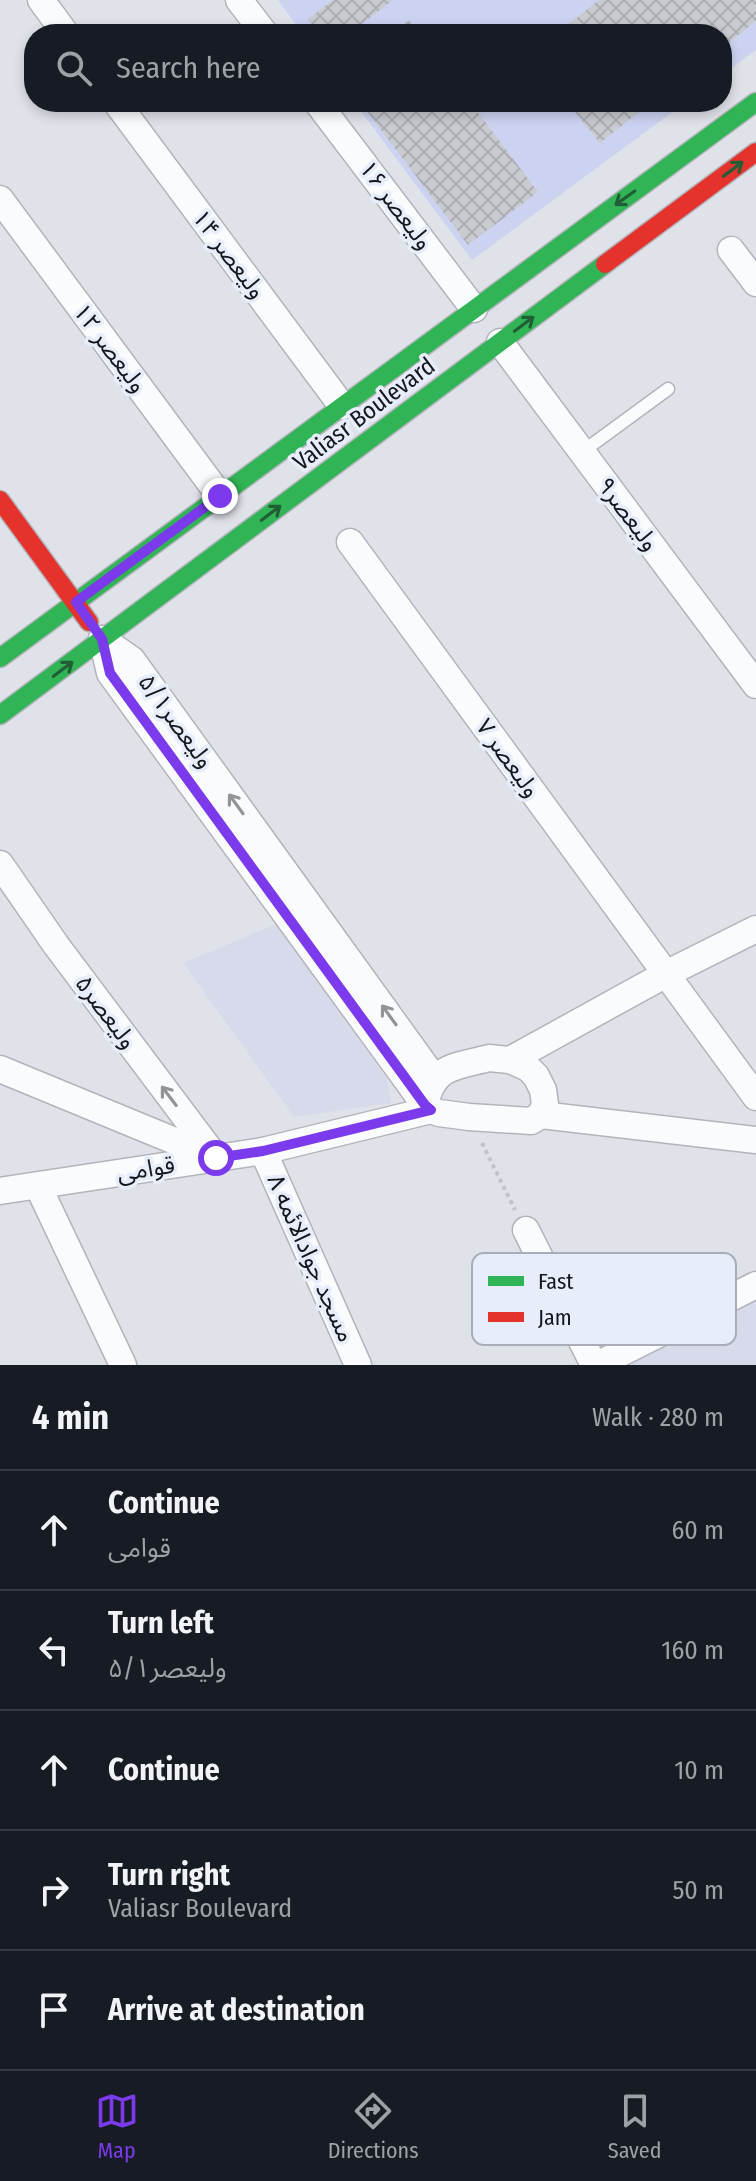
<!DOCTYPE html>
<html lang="en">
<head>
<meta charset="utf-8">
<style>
  :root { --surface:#171b24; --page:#20242c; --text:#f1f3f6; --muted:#9ea1a6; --line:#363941; --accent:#7c3aed }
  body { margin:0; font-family:"Fira Sans Condensed","Noto Sans Arabic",sans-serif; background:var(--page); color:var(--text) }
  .stop { position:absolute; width:24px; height:24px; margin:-18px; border:6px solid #7c3aed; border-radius:50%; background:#fff }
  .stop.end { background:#7c3aed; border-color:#fff; box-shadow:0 2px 8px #0008 }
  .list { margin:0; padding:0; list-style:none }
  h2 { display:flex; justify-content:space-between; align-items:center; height:104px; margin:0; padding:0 32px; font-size:34px }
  h2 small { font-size:26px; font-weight:400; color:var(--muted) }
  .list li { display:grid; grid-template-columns:52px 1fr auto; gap:24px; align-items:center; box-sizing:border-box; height:120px; padding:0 32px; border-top:2px solid var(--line) }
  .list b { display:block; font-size:30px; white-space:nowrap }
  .list p { margin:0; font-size:26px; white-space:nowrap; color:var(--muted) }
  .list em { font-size:26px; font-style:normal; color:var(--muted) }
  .icon { flex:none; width:44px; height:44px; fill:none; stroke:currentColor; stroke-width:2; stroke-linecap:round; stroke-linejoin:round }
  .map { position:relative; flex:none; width:756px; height:1365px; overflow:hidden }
  .search { position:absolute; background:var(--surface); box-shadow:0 4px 12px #0003; left:24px; right:24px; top:24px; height:88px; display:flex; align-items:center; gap:20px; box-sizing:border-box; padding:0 28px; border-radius:32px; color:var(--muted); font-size:30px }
  .sheet { height:704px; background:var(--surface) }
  nav { display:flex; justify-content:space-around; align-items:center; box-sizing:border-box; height:112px; border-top:2px solid var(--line); background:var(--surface); font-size:22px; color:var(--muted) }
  nav a { display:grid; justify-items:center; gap:4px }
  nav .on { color:var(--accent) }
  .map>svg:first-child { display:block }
  .built { fill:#d6daea }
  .pitch { fill:#ccd3f1 }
  .building { fill:url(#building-cross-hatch) }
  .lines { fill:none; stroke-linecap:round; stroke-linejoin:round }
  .lane-casing { stroke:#b2b4ba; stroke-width:15 }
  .street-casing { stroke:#b2b4ba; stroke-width:29 }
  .fast-casing { stroke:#b2b4ba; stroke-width:21 }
  .jam-casing { stroke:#b2b4ba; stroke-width:21 }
  .path { stroke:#c2c3c5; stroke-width:4; stroke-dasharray:4 4; stroke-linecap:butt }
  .lane { stroke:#fafbfc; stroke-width:12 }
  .street { stroke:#fafbfc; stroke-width:26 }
  .fast { stroke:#30b455; stroke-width:18 }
  .jam { stroke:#e5322d; stroke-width:18 }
  .oneway { stroke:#215e36 }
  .oneway2 { stroke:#939497 }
  .route { stroke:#7c3aed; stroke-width:10 }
  .labels { text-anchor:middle; stroke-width:7; stroke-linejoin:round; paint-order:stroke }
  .street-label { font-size:24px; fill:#15171c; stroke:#e8edfc }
  .key { fill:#e8edfc; stroke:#a9adb9; stroke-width:2 }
  .key-label { font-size:22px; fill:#15171c }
</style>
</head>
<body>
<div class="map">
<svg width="756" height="1365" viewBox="0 0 756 1365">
  <defs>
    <pattern id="building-cross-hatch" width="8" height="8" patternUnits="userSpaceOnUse" patternTransform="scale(2)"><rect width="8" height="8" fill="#c9cbd0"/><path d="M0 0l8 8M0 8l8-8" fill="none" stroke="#acaeb2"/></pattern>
  </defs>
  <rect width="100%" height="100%" fill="#e0e2ea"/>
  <g class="built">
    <polygon points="276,924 387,1079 391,1103 294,1117 183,963"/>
    <polygon points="756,1296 756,1365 615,1365"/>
  </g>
  <g class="pitch">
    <polygon points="278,0 756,0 756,50 722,75 722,34 303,34"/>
    <polygon points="354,102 686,102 472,260"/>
  </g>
  <g class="building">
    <polygon points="333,0 393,0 349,34 320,34 308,19"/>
    <polygon points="599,0 756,0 756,21 722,48 722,34 556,34"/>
    <polygon points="409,20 419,34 390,34"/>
    <polygon points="360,102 470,102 538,192 468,245"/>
    <polygon points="567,102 652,102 600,143"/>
  </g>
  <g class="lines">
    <defs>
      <polyline id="lane" points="582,452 668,389"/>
      <g id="street">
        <polyline points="41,0 66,34"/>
        <polyline points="239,0 265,34"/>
        <polyline points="116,102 342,406"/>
        <polyline points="317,102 474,309"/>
        <polyline points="0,199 220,496"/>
        <polyline points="731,250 756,283"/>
        <polyline points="500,342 756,685"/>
        <polyline points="350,542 756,1097"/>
        <polyline points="102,639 110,673 425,1105"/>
        <polyline points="102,639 132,660 434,1078"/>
        <polyline points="0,864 56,945 216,1158"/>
        <path d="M489 1058 510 1060 528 1068 536 1076 543 1090 545 1104 541 1115 531 1121 469 1117 439 1113 431 1110 425 1105C433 1065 455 1067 489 1058Z"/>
        <polyline points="510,1060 666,974 756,929"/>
        <polyline points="0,1069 216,1158"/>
        <polyline points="541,1115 756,1140"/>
        <polyline points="263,1151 358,1365"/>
        <polyline points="38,1186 123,1365"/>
        <polyline points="0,1191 263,1151 431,1110"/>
        <polyline points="526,1230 594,1365"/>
        <polyline points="597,1365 756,1285"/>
      </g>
      <g id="fast">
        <polyline points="0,658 756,102"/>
        <polyline points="0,715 605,264"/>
      </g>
      <g id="jam">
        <polyline points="605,264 756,152"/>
        <polyline points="0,500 89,622"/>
      </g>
    </defs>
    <use href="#lane" class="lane-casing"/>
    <use href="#street" class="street-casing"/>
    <use href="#fast" class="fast-casing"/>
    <use href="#jam" class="jam-casing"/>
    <polyline class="path" points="482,1143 515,1210"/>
    <use href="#lane" class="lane"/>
    <use href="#street" class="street"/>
    <use href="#fast" class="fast"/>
    <use href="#jam" class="jam"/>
  </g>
  <defs><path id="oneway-shaft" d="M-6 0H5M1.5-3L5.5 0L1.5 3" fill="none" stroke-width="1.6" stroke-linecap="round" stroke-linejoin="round" transform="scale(2)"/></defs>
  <g class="oneway">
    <use href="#oneway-shaft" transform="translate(733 169) rotate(-37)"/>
    <use href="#oneway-shaft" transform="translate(625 198) rotate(144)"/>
    <use href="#oneway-shaft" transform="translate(524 324) rotate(-37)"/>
    <use href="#oneway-shaft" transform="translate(271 513) rotate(-37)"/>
    <use href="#oneway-shaft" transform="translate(63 669) rotate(-37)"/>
  </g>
  <g class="oneway2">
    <use href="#oneway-shaft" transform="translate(236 804) rotate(-126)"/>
    <use href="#oneway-shaft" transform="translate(389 1015) rotate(-126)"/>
    <use href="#oneway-shaft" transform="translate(169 1096) rotate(-127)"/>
  </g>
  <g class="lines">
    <polyline class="route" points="216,1158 263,1151 431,1110 425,1105 110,673 102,639 76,602 220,496"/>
  </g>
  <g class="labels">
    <g class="street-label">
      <text transform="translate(396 205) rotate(53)" y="8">ولیعصر ۱۶</text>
      <text transform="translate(229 254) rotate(53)" y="8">ولیعصر ۱۴</text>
      <text transform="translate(110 348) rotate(53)" y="8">ولیعصر ۱۲</text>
      <text transform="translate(364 414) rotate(-37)" y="8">Valiasr Boulevard</text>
      <text transform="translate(628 514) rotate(53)" y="8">ولیعصر۹</text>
      <text transform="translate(176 721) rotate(54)" y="8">ولیعصر۵/۱</text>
      <text transform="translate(508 758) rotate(54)" y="8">ولیعصر ۷</text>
      <text transform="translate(106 1012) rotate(53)" y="8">ولیعصر۵</text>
      <text transform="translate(146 1169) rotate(-9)" y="8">قوامی</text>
      <text transform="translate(311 1258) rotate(66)" y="8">۸ مسجد جوادالائمه</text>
    </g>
  </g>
  <rect x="472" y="1253" width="264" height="92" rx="12" class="key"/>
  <rect x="488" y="1276" width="36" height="10" fill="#30b455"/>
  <rect x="488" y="1312" width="36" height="10" fill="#e5322d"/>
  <g class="key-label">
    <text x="538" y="1289">Fast</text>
    <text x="538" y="1325">Jam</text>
  </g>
</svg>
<div class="stop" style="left:216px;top:1158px"></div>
<div class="stop end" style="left:220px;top:496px"></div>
<div class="search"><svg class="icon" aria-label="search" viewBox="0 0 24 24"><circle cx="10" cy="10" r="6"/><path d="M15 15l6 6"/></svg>Search here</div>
</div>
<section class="sheet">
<h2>4 min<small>Walk · 280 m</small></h2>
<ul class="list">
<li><svg class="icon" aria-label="ahead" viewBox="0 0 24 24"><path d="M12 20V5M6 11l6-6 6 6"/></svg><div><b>Continue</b><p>قوامی</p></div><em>60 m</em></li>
<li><svg class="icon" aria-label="left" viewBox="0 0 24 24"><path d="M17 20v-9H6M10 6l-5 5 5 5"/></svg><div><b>Turn left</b><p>ولیعصر۵/۱</p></div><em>160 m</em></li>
<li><svg class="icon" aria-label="ahead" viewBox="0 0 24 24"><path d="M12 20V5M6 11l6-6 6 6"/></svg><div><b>Continue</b></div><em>10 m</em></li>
<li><svg class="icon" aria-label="right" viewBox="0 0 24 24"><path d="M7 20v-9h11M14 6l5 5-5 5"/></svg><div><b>Turn right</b><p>Valiasr Boulevard</p></div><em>50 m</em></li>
<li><svg class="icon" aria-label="arrive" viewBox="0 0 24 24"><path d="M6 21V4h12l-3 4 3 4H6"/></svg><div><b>Arrive at destination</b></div></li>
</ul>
</section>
<nav>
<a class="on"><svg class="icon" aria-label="map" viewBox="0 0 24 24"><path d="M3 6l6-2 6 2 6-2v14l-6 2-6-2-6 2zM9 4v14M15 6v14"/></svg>Map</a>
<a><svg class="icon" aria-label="directions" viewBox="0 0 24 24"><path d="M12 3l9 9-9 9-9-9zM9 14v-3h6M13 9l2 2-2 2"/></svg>Directions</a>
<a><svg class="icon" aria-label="saved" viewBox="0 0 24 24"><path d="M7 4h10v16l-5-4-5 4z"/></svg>Saved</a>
</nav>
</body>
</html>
